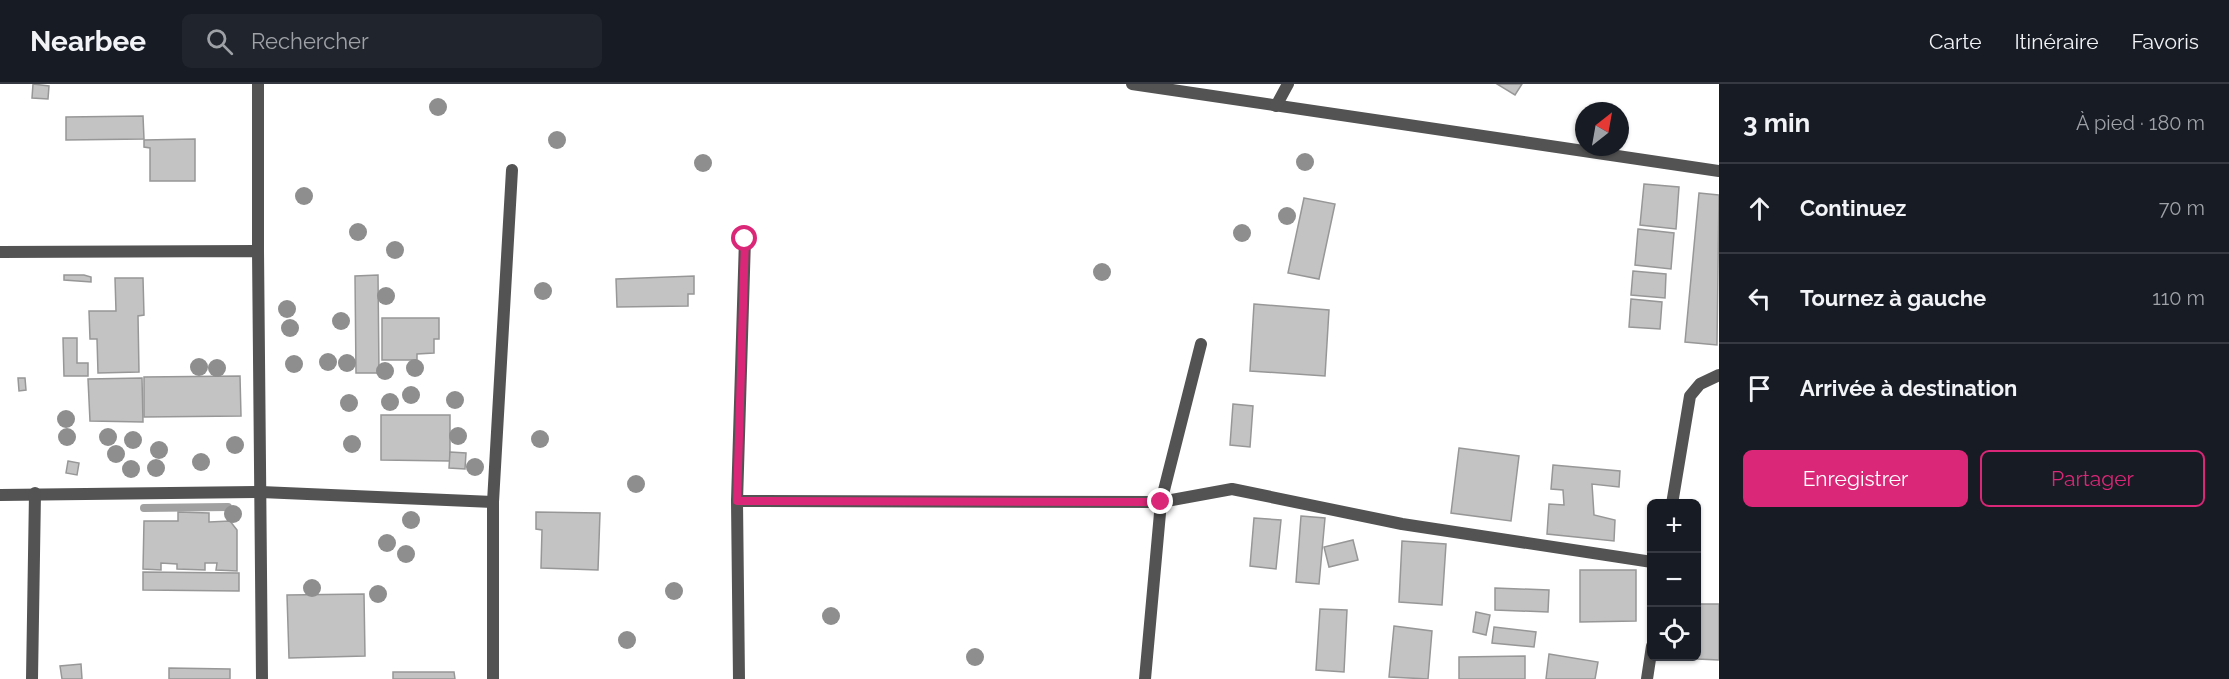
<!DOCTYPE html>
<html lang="fr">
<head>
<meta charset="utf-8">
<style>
  :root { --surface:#171b24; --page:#20242c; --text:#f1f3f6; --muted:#9ea1a6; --line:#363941; --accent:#db2777 }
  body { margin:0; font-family:Raleway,sans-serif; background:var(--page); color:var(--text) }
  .controls { position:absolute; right:18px; bottom:18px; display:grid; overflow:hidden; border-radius:9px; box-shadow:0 2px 4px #0004 }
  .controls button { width:54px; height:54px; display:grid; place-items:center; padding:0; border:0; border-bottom:2px solid var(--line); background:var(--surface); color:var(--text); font:30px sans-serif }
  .compass { position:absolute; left:1575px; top:18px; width:54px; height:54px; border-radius:50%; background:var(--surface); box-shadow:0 2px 4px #0004; rotate:31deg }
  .stop { position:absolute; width:18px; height:18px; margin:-14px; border:4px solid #db2777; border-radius:50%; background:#fff }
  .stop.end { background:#db2777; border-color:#fff; box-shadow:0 2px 6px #0008 }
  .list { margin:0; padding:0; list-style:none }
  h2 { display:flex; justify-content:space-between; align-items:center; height:78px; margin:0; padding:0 24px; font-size:26px }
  h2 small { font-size:20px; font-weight:400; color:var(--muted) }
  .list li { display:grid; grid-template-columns:39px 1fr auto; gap:18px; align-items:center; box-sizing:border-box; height:90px; padding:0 24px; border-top:2px solid var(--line) }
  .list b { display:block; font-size:22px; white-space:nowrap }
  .list em { font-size:20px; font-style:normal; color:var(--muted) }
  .actions { display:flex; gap:12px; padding:18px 24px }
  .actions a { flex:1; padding:14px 0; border:2px solid var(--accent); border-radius:9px; text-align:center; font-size:21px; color:var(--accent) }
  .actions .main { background:var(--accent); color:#fff }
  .icon { flex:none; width:33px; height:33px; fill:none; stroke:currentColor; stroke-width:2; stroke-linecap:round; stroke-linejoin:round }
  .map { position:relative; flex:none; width:1719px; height:595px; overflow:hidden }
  header { display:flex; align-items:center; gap:36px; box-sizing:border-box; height:84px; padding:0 30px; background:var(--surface); border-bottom:2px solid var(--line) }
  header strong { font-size:28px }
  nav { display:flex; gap:33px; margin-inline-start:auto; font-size:21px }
  .search { width:420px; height:54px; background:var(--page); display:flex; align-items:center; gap:15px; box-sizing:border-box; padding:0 21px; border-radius:9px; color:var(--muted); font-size:22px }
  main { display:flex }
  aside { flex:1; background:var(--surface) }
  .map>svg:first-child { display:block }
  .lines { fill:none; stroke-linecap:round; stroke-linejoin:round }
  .stream { stroke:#a1a1a1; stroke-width:8 }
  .building { fill:#c3c3c3; stroke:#979797; stroke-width:1.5 }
  .street { stroke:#535353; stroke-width:12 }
  .tree { fill:#8e8e8e }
  .route { stroke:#db2777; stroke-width:8 }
</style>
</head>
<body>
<header>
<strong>Nearbee</strong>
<div class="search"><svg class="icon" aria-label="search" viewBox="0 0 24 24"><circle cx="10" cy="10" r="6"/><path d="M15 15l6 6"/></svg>Rechercher</div>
<nav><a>Carte</a><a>Itinéraire</a><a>Favoris</a></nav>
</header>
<main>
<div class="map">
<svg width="1719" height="595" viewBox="0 0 1719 595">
  <rect width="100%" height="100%" fill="#fff"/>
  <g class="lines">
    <polyline class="stream" points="144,424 228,423"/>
  </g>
  <g class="building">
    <polygon points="33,0 49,2 48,15 32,14"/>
    <polygon points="1497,0 1522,0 1515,11"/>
    <polygon points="143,32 144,55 66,56 66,33"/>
    <polygon points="195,55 195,97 150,97 150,64 144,63 144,56"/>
    <polygon points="1644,100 1679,103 1676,145 1640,141"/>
    <polygon points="1699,109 1719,111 1717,261 1685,258"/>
    <polygon points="1304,114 1335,120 1319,195 1288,189"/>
    <polygon points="1638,145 1674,149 1671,185 1635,181"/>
    <polygon points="1633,187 1666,190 1665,214 1631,211"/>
    <polygon points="64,191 84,191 91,193 91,198 64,196"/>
    <polygon points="378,191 379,289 356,289 355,192"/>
    <polygon points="694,192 694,210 688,210 688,222 617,223 616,195"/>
    <polygon points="115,194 143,194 144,231 138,232 139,288 98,289 97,255 90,255 89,227 116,227"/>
    <polygon points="1631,215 1662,218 1660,245 1629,243"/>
    <polygon points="1254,220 1329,226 1325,292 1250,287"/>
    <polygon points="382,234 439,234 439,255 434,255 434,269 417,270 417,276 382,276"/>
    <polygon points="63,254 77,254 77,279 88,279 88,292 64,292"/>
    <polygon points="240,292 241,332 144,333 144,293"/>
    <polygon points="18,294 25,294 26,306 19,307"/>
    <polygon points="142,294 143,338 90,337 88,295"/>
    <polygon points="1233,320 1253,322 1250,363 1230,361"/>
    <polygon points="381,331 450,331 450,377 381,376"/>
    <polygon points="1459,364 1519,372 1511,437 1451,429"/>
    <polygon points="450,368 466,369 465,385 449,384"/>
    <polygon points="68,377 79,379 77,391 66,389"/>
    <polygon points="1553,381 1620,387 1619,403 1592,400 1594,431 1615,436 1614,457 1547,450 1549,420 1564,421 1563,406 1551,405"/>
    <polygon points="178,428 209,429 209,438 230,437 237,446 237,487 216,486 217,479 205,479 205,486 177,485 177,480 161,479 161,486 143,485 144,437 178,437"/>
    <polygon points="536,428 600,429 598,486 541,484 542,446 536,445"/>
    <polygon points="1301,432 1325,434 1319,500 1296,498"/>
    <polygon points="1254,434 1281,436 1276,485 1250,482"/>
    <polygon points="1353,456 1358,476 1329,483 1324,463"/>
    <polygon points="1402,457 1446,460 1442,521 1399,518"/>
    <polygon points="1580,486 1636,486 1636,537 1580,538"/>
    <polygon points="143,488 239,489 239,507 143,506"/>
    <polygon points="1495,504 1549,506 1548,528 1495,526"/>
    <polygon points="364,510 365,572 289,574 287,511"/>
    <polygon points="1699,520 1719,520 1719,576 1697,575"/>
    <polygon points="1320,525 1347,526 1344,588 1316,586"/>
    <polygon points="1476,528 1490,531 1486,551 1473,548"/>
    <polygon points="1394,542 1432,547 1428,595 1389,593"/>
    <polygon points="1494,543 1536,548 1534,563 1492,559"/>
    <polygon points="1549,570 1598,578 1595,595 1546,595"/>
    <polygon points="1525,572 1525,595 1459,595 1459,573"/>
    <polygon points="81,580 82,595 62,595 60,582"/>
    <polygon points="169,584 230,585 230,595 169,595"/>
    <polygon points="393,588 454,588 455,595 393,595"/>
  </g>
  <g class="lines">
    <g class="street">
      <polyline points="258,0 258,167"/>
      <polyline points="1132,0 1719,87"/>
      <polyline points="1276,22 1288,0"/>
      <polyline points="0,168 258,167 262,595"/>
      <polyline points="0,411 261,408 493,418"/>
      <polyline points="737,417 1161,418 1232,405 1402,440 1652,478"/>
      <polyline points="1672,420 1690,312 1700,300 1719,291"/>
      <polyline points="32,595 35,409"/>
      <polyline points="493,595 493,418 512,86"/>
      <polyline points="739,595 737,417 745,155"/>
      <polyline points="1145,595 1161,418 1201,260"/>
      <polyline points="1647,595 1652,562"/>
    </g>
  </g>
  <g class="tree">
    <circle cx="438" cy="23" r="9"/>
    <circle cx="557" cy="56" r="9"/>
    <circle cx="1305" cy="78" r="9"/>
    <circle cx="703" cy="79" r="9"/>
    <circle cx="304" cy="112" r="9"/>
    <circle cx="1287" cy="132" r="9"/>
    <circle cx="358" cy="148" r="9"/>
    <circle cx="1242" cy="149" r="9"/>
    <circle cx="395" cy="166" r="9"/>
    <circle cx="1102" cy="188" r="9"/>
    <circle cx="543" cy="207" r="9"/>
    <circle cx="386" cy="212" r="9"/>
    <circle cx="287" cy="225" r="9"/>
    <circle cx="341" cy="237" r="9"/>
    <circle cx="290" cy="244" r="9"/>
    <circle cx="328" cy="278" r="9"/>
    <circle cx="347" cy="279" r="9"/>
    <circle cx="294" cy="280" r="9"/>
    <circle cx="199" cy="283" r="9"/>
    <circle cx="217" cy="284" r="9"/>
    <circle cx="415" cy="284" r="9"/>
    <circle cx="385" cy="287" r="9"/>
    <circle cx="411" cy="311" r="9"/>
    <circle cx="455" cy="316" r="9"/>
    <circle cx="390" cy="318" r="9"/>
    <circle cx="349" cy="319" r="9"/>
    <circle cx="66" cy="335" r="9"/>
    <circle cx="458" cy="352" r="9"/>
    <circle cx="67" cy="353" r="9"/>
    <circle cx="108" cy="353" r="9"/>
    <circle cx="540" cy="355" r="9"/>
    <circle cx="133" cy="356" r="9"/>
    <circle cx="352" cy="360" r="9"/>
    <circle cx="235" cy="361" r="9"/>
    <circle cx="159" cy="366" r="9"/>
    <circle cx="116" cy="370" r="9"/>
    <circle cx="201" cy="378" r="9"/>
    <circle cx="475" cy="383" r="9"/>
    <circle cx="156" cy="384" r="9"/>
    <circle cx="131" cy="385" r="9"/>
    <circle cx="636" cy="400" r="9"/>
    <circle cx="233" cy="430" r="9"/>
    <circle cx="411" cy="436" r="9"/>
    <circle cx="387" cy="459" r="9"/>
    <circle cx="406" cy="470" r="9"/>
    <circle cx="312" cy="504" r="9"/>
    <circle cx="674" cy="507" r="9"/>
    <circle cx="378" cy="510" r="9"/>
    <circle cx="831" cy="532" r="9"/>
    <circle cx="627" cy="556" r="9"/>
    <circle cx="975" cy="573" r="9"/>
  </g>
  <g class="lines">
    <polyline class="route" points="745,155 737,417 1161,418"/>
  </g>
</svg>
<div class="controls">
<button>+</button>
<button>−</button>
<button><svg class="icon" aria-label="locate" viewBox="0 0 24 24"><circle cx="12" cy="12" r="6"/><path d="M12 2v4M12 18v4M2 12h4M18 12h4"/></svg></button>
</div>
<svg class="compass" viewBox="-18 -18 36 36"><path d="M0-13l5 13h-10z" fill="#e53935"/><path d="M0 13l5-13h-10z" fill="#9ea1a6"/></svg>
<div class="stop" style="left:745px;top:155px"></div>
<div class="stop end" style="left:1161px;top:418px"></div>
</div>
<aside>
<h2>3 min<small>À pied · 180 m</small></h2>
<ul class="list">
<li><svg class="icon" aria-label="ahead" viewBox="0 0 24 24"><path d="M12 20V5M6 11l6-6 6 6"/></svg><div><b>Continuez</b></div><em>70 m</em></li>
<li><svg class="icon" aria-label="left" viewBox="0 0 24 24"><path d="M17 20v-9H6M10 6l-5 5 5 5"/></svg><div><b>Tournez à gauche</b></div><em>110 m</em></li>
<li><svg class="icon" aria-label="arrive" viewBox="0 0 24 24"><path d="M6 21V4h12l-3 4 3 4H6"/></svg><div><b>Arrivée à destination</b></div></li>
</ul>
<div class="actions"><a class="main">Enregistrer</a><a>Partager</a></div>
</aside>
</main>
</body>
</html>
